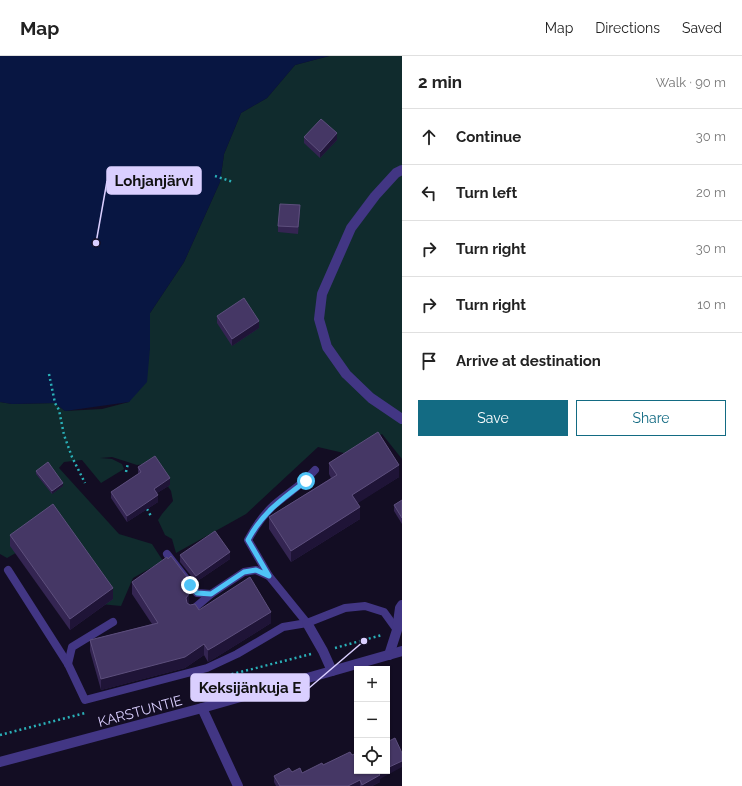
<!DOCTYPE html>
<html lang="en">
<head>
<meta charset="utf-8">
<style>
  :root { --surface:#fff; --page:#f6f6f6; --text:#222; --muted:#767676; --line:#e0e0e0; --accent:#136b83 }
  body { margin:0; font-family:Raleway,sans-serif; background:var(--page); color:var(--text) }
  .controls { position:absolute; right:12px; bottom:12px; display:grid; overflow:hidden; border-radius:0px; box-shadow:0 1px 3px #0004 }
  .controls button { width:36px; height:36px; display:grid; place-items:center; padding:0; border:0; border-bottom:1px solid var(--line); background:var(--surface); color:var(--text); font:20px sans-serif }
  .stop { position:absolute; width:12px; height:12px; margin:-9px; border:3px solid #4fc3f7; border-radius:50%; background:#fff }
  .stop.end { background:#4fc3f7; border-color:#fff; box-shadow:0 1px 4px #0008 }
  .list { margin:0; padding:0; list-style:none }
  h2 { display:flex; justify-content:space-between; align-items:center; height:52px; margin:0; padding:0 16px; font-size:17px }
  h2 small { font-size:13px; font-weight:400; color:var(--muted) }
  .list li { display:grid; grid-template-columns:26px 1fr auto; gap:12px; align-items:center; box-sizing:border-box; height:56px; padding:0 16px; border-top:1px solid var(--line) }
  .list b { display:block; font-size:15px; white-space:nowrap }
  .list em { font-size:13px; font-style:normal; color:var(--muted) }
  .actions { display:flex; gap:8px; padding:12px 16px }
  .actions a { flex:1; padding:9px 0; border:1px solid var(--accent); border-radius:0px; text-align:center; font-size:14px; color:var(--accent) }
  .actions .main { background:var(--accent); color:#fff }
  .icon { flex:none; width:22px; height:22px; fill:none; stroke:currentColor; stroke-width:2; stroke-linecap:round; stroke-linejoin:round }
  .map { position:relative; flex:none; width:402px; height:730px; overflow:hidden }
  header { display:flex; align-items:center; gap:24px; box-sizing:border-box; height:56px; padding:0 20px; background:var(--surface); border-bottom:1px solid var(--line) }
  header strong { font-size:19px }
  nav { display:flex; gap:22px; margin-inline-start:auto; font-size:14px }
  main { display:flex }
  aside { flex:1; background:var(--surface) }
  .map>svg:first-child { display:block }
  .green { fill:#102b2d }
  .water { fill:#081642 }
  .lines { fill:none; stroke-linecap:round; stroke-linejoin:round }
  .path { stroke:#2ab0b8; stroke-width:2.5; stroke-dasharray:2 3; stroke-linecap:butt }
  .service { stroke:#423684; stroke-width:8 }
  .minor { stroke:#423684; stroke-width:10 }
  .tertiary { stroke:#423684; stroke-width:10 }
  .wall { fill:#342552 }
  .shaded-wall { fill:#1f1437 }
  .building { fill:#453765; stroke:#5d4f7d }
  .route { stroke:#4fc3f7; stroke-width:5 }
  .labels { text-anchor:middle; stroke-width:3; stroke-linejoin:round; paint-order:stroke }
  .street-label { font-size:14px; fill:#dacfff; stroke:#130d23 }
  .leader { fill:none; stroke:#dacfff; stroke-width:1.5 }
  .callout-dot { fill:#dacfff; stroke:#130d23; stroke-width:1.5 }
  .callout { fill:#dacfff; stroke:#dacfff; stroke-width:1.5 }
  .callout-label { font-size:15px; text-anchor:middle; font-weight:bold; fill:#111 }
</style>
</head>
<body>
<header>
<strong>Map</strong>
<nav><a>Map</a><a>Directions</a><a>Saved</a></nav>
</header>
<main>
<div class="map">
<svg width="402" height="730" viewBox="0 0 402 730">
  <rect width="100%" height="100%" fill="#130d23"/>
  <polygon class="green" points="329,0 402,0 402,403 382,378 348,398 318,391 246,458 176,497 172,483 165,479 158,464 162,458 173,445 171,435 152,407 137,409 112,401 100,402 112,403 122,408 124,413 101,427 82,404 64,406 59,412 119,478 152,488 163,505 133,522 121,550 100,548 54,475 7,502 0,498 0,346 12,348 55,347 65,355 102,353 129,346 150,292 150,257 184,206 220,126 224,98 241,57 267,42 295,9"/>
  <polygon class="water" points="0,0 329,0 295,9 267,42 241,57 224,98 220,126 184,206 150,257 150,292 147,326 129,346 65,355 55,347 12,348 0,346"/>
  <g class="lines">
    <g class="path">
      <polyline points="215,120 233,126"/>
      <polyline points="49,318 55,347 59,354 64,379 72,401 85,427"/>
      <polyline points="126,416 128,407"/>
      <polyline points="147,453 151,460"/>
      <polyline points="335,592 382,579"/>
      <polyline points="217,622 311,598"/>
      <polyline points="0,679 85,657"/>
    </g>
    <g class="service">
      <polyline points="167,498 197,537 211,538 244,516 256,514 269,520 307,567"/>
      <polyline points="8,514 68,608 85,644 207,612 237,598 283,571 307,567 345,552 365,550 384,556 397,574"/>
      <path d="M269 520 248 484C255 471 263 459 274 449 288 437 303 428 315 414"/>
      <polyline points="191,555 211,538"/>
      <polyline points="68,608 72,591 113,566"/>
    </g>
    <g class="minor">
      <polyline points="402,114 396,117 375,140 351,172 322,238 319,263 327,291 346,318 371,342 402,363"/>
      <polyline points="307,567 323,595 332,615"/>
      <polyline points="389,599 397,574 400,552 402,549"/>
      <polyline points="202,652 238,730"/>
    </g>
    <polyline class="tertiary" points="0,706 202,652 402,595"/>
  </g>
  <g class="wall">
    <polygon points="304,81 337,84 320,102 304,87"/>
    <polygon points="300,156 298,178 278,176 278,170"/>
    <polygon points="217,260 259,272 232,290 217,267"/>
    <polygon points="329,407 399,421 357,447 360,463 291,506 269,473 269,461 331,422 329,418"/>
    <polygon points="138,411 170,429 157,437 158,446 127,466 111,442 111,436 138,418"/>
    <polygon points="36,415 63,430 52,438 36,418"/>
    <polygon points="402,444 402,468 394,455 394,449"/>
    <polygon points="10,479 113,543 70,574 10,490"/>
    <polygon points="180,499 230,503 196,526 180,506"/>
    <polygon points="132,526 187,533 186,533 189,548 199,554 271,567 215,602 208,606 204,599 185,612 101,634 90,595 90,584 152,568 132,538"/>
    <polygon points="352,699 380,723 380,726 372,730 276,730 274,726 274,720 292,716 302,717"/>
  </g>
  <g class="shaded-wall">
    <polygon points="337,77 337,84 320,102 320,96"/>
    <polygon points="259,265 259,272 232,290 232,283"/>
    <polygon points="399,409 399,421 352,451 352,439"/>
    <polygon points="170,422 170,429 154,439 154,433"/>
    <polygon points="63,427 63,430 52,438 52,435"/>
    <polygon points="158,439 158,446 127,466 127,460"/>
    <polygon points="360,451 360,463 291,506 291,495"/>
    <polygon points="230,496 230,503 196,526 196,520"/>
    <polygon points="187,521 187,533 181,537 181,525"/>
    <polygon points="113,532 113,543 70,574 70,563"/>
    <polygon points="189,538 189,549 186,554 186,542"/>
    <polygon points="271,556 271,567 215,602 208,606 208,594"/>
    <polygon points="204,588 204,599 185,612 101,634 101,623"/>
    <polygon points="402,705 402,711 380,723 380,726 372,730 362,730 362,729 378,717 382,715 387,715 387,712"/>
    <polygon points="360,724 360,730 348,730"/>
  </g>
  <g class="building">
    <polygon points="321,63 337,77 320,96 304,81"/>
    <polygon points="280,148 300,149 298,171 278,170"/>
    <polygon points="244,242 259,265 232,283 217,260"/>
    <polygon points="378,376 399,409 352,439 360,451 291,495 269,461 337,419 329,407"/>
    <polygon points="155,400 170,422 154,433 158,439 127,460 111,436 141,416 138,411"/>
    <polygon points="48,406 63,427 52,435 36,415"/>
    <polygon points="402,444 402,462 394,449"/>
    <polygon points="53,448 113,532 70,563 10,479"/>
    <polygon points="215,475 230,496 196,520 180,499"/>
    <polygon points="171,500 187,521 181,525 189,538 186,542 187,547 190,549 195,548 199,554 250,521 271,556 215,590 208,594 204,588 185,601 101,623 90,584 158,567 132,526 167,501 168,503"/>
    <polygon points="395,682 402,697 402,705 387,712 387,686"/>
    <polygon points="350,696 352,699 357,697 357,715 382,715 378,717 380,719 362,729 360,724 348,730 280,730 274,720 289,712 292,716 300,712 302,717 322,707 323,709"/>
  </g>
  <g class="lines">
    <path class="route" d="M190 529 197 537 211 538 244 516 256 514 269 520 248 484C262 457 282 443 306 425"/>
  </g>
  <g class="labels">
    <g class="street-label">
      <text transform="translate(140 655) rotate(-15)" y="5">KARSTUNTIE</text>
    </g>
  </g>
  <path class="leader" d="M96 187L107 125M364 585L309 632"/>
  <g class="callout-dot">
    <circle cx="96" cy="187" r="4"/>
    <circle cx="364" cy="585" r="4"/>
  </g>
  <g class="callout">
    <rect x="107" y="111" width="94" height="27" rx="4"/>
    <rect x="191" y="618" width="118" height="27" rx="4"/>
  </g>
  <g class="callout-label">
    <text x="154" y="130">Lohjanjärvi</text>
    <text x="250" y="637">Keksijänkuja E</text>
  </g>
</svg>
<div class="controls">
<button>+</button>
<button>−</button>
<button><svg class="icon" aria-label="locate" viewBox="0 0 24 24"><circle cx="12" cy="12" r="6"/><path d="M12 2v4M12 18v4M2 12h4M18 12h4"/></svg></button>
</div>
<div class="stop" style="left:306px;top:425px"></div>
<div class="stop end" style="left:190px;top:529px"></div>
</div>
<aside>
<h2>2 min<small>Walk · 90 m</small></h2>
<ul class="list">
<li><svg class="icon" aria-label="ahead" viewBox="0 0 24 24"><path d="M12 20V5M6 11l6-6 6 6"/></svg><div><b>Continue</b></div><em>30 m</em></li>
<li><svg class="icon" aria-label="left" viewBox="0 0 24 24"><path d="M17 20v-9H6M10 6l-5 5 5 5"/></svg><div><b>Turn left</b></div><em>20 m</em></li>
<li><svg class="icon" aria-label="right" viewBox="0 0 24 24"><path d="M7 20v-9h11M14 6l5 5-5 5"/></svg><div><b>Turn right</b></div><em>30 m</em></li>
<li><svg class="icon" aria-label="right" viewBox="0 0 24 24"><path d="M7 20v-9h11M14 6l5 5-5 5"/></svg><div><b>Turn right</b></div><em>10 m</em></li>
<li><svg class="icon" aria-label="arrive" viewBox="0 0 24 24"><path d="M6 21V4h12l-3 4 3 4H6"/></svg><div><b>Arrive at destination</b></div></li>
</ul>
<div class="actions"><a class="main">Save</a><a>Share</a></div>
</aside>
</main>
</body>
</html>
